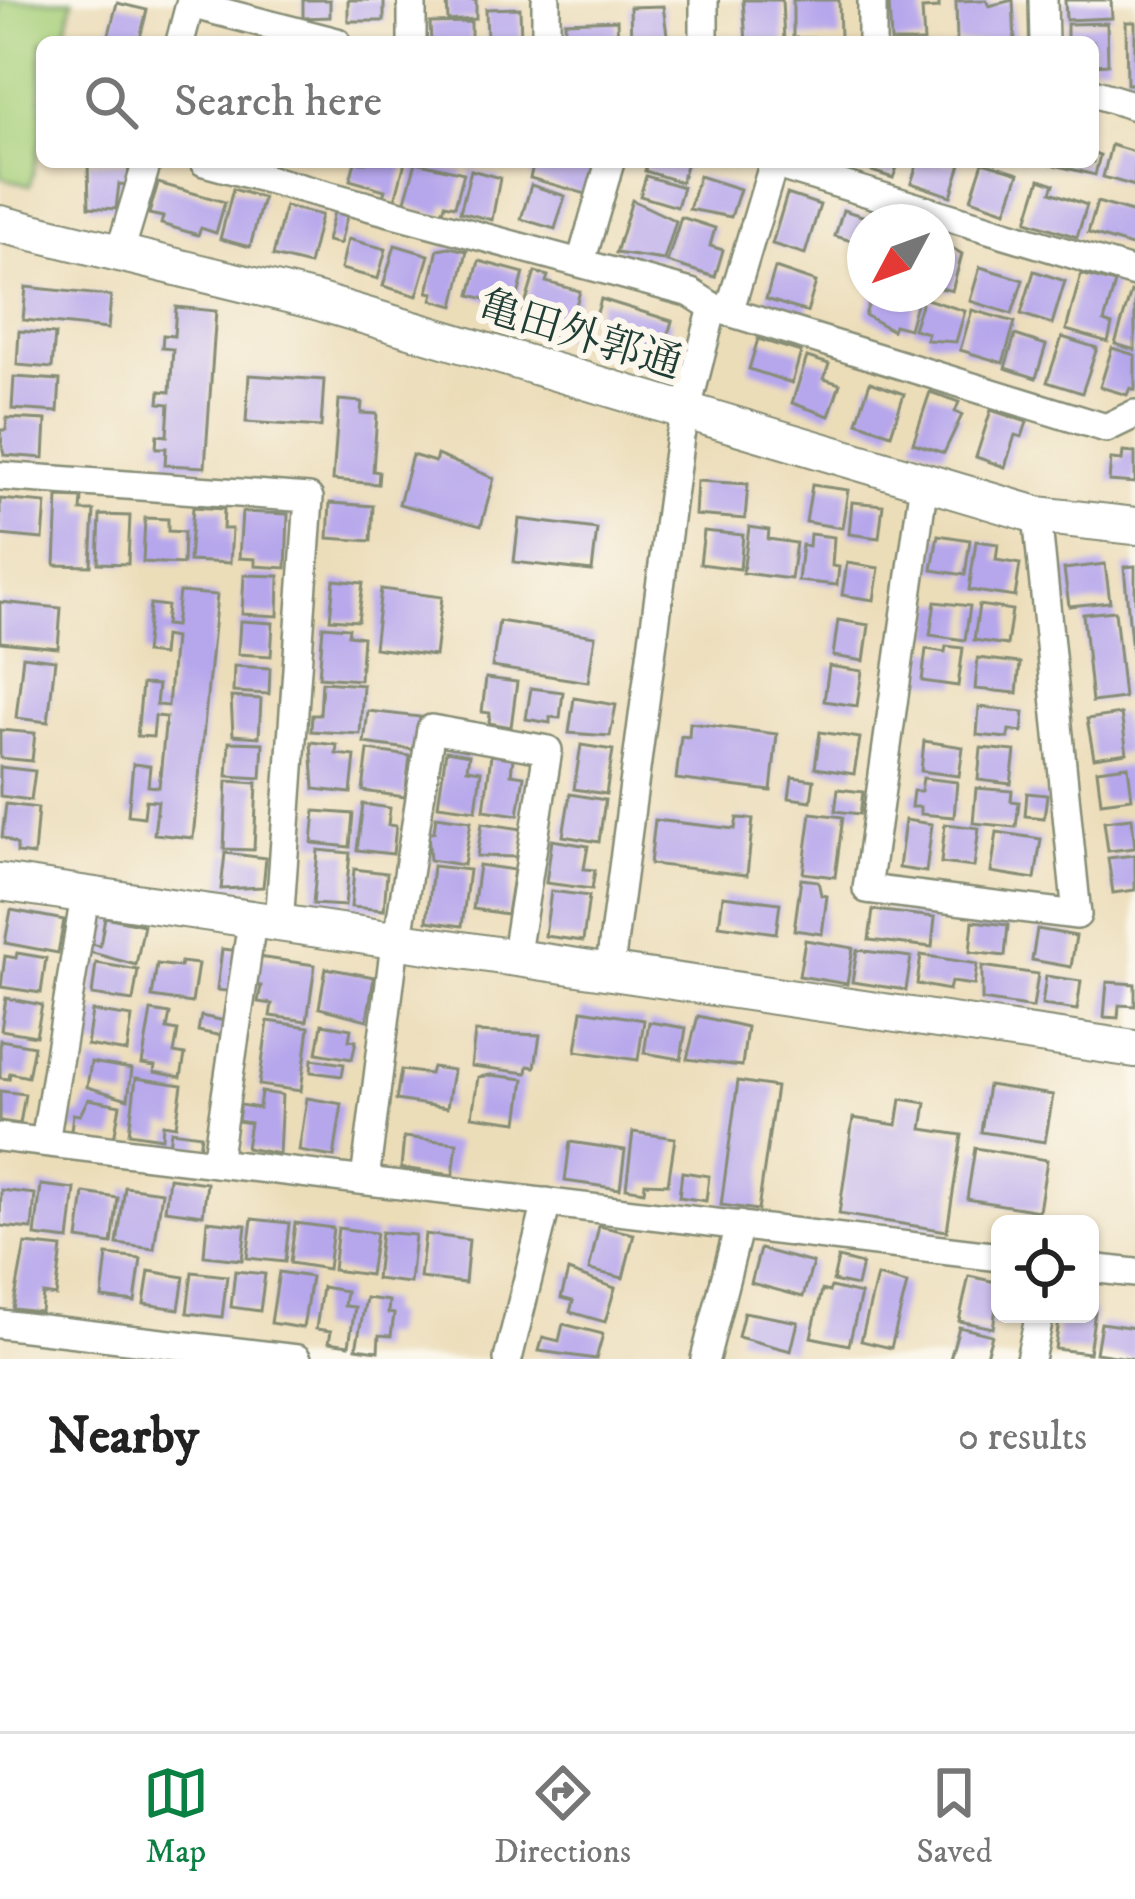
<!DOCTYPE html>
<html lang="en">
<head>
<meta charset="utf-8">
<style>
  :root { --surface:#fff; --page:#f6f6f6; --text:#222; --muted:#767676; --line:#e0e0e0; --accent:#0b8043 }
  body { margin:0; font-family:"IM FELL DW Pica","Noto Serif JP",serif; background:var(--page); color:var(--text) }
  .controls { position:absolute; right:36px; bottom:36px; display:grid; overflow:hidden; border-radius:18px; box-shadow:0 3px 9px #0004 }
  .controls button { width:108px; height:108px; display:grid; place-items:center; padding:0; border:0; border-bottom:3px solid var(--line); background:var(--surface); color:var(--text); font:60px sans-serif }
  .compass { position:absolute; left:847px; top:204px; width:108px; height:108px; border-radius:50%; background:var(--surface); box-shadow:0 3px 9px #0004; rotate:229deg }
  .list { margin:0; padding:0; list-style:none }
  h2 { display:flex; justify-content:space-between; align-items:center; height:156px; margin:0; padding:0 48px; font-size:51px }
  h2 small { font-size:39px; font-weight:400; color:var(--muted) }
  .icon { flex:none; width:66px; height:66px; fill:none; stroke:currentColor; stroke-width:2; stroke-linecap:round; stroke-linejoin:round }
  .map { position:relative; flex:none; width:1135px; height:1359px; overflow:hidden }
  .search { position:absolute; background:var(--surface); box-shadow:0 3px 9px #0004; left:36px; right:36px; top:36px; height:132px; display:flex; align-items:center; gap:30px; box-sizing:border-box; padding:0 42px; border-radius:18px; color:var(--muted); font-size:45px }
  .sheet { height:372px; background:var(--surface) }
  nav { display:flex; justify-content:space-around; align-items:center; box-sizing:border-box; height:168px; border-top:3px solid var(--line); background:var(--surface); font-size:33px; color:var(--muted) }
  nav a { display:grid; justify-items:center; gap:6px }
  nav .on { color:var(--accent) }
  .map>svg:first-child { display:block }
  .green { fill:#a8d07b; stroke:#648658; stroke-width:3 }
  .building { fill:#b6a6ec }
  .lines { fill:none; stroke-linecap:round; stroke-linejoin:round }
  .street-casing { stroke:#868d76; stroke-width:32 }
  .secondary-casing { stroke:#868d76; stroke-width:40 }
  .street { stroke:#fff; stroke-width:27 }
  .secondary { stroke:#fff; stroke-width:36 }
  .labels { text-anchor:middle; stroke-width:12; stroke-linejoin:round; paint-order:stroke }
  .street-label { font-size:42px; fill:#1f3d34; stroke:#fbf7ec }
</style>
</head>
<body>
<div class="map">
<svg width="1135" height="1359" viewBox="0 0 1135 1359">
  <rect width="100%" height="100%" fill="#fbf7ec"/>
  <filter id="ink" filterUnits="userSpaceOnUse"><feTurbulence type="fractalNoise" baseFrequency=".00833" numOctaves="2"/><feDisplacementMap in="SourceGraphic" scale="24" xChannelSelector="R" yChannelSelector="G"/><feConvolveMatrix kernelMatrix="1 2 1 2 8 2 1 2 1" color-interpolation-filters="sRGB"/></filter>
  <filter id="wash" filterUnits="userSpaceOnUse"><feTurbulence type="fractalNoise" baseFrequency=".004" numOctaves="4" result="noise"/><feDisplacementMap in="SourceGraphic" scale="48" xChannelSelector="R" yChannelSelector="G"/><feGaussianBlur stdDeviation="2.7" result="paint"/><feColorMatrix in="noise" values="0 0 0 0 0 0 0 0 0 0 0 0 0 0 0 0 0 1.4 0 .05"/><feComposite in="paint" operator="in"/></filter>
  <g filter="url(#wash)">
    <rect width="100%" height="100%" fill="#ecddb9"/>
    <polygon class="green" points="0,0 73,0 63,42 42,42 42,135 30,186 0,177"/>
    <g id="blocks">
      <g class="building">
        <polygon points="303,0 330,0 330,17 303,18"/>
        <rect x="348" y="0" width="36" height="21"/>
        <polygon points="447,0 476,0 476,19 448,21"/>
        <polygon points="743,0 782,0 784,42 746,42"/>
        <polygon points="793,0 839,0 840,38 793,38"/>
        <polygon points="903,0 939,0 939,8 922,9 924,42 891,42 889,3"/>
        <polygon points="986,0 989,6 1013,0 1015,42 957,42 956,1"/>
        <polygon points="1065,0 1111,0 1112,18 1066,20"/>
        <polygon points="117,3 147,10 139,42 107,42"/>
        <polygon points="663,6 668,42 631,42 630,7"/>
        <polygon points="520,8 521,42 487,42 486,9"/>
        <polygon points="617,20 618,42 566,42 565,22"/>
        <polygon points="471,22 471,42 431,42 430,23"/>
        <polygon points="1126,22 1135,22 1135,84 1127,84"/>
        <polygon points="1107,23 1108,64 1093,65 1093,42 1067,42 1067,24"/>
        <polygon points="1111,145 1135,152 1135,186 1103,177"/>
        <polygon points="1093,153 1100,155 1095,175 1050,164 1093,162"/>
        <polygon points="88,162 129,162 128,185 119,184 116,209 89,207"/>
        <polygon points="355,162 405,162 395,200 383,197 385,190 350,180"/>
        <polygon points="416,162 464,173 455,206 445,204 442,215 404,204"/>
        <polygon points="534,162 595,162 586,194 530,178"/>
        <polygon points="647,162 687,162 681,182 645,171"/>
        <polygon points="859,162 899,162 893,178 857,166"/>
        <polygon points="918,162 961,164 951,196 911,183"/>
        <polygon points="983,162 1019,173 1006,211 971,199"/>
        <polygon points="471,170 500,178 492,220 460,212"/>
        <polygon points="646,176 683,187 677,207 640,196"/>
        <polygon points="699,176 740,189 731,217 689,209"/>
        <polygon points="1040,179 1054,184 1051,192 1087,205 1077,237 1027,221"/>
        <polygon points="158,183 225,202 216,233 201,228 198,235 161,224 163,217 149,214"/>
        <polygon points="531,185 565,196 555,229 521,219"/>
        <polygon points="233,189 263,198 250,247 220,239"/>
        <polygon points="787,194 820,205 805,254 772,244"/>
        <polygon points="632,200 676,221 664,260 616,253"/>
        <polygon points="1097,202 1135,213 1135,247 1088,233"/>
        <polygon points="285,206 321,215 309,265 273,256"/>
        <polygon points="843,210 878,221 865,222 865,245 835,236"/>
        <polygon points="334,212 347,216 340,244 327,241"/>
        <polygon points="681,217 715,228 710,246 723,250 715,277 667,262"/>
        <polygon points="348,239 386,249 378,279 341,269"/>
        <polygon points="937,239 962,254 952,291 937,287"/>
        <polygon points="395,245 429,255 417,296 383,286"/>
        <polygon points="449,247 467,251 454,306 432,300 434,293 428,292 438,249"/>
        <polygon points="479,261 524,273 515,307 470,295"/>
        <polygon points="980,267 1023,280 1012,314 970,301"/>
        <polygon points="775,268 816,282 807,312 766,299"/>
        <polygon points="1034,271 1065,281 1052,324 1021,314"/>
        <polygon points="535,272 548,276 546,282 580,291 567,338 519,325"/>
        <polygon points="1081,274 1115,283 1104,322 1112,325 1108,342 1066,330"/>
        <polygon points="26,287 111,296 108,329 23,320"/>
        <polygon points="1131,292 1135,293 1135,350 1115,344"/>
        <polygon points="872,294 918,297 909,329 894,325 892,330 865,315"/>
        <polygon points="923,298 965,311 956,342 926,340 928,333 913,329"/>
        <polygon points="601,299 672,321 660,362 589,341"/>
        <polygon points="176,307 216,311 205,467 165,465 166,448 156,448 157,435 167,436 169,404 159,403 160,391 170,392 173,349 162,348 163,335 174,336"/>
        <polygon points="972,310 1015,322 1003,363 960,350"/>
        <polygon points="19,331 55,334 52,368 17,365"/>
        <polygon points="1015,335 1046,345 1036,378 1005,368"/>
        <polygon points="1062,337 1097,348 1082,393 1047,382"/>
        <polygon points="758,339 801,352 792,383 749,369"/>
        <polygon points="1112,348 1135,355 1135,390 1130,388 1127,395 1100,387"/>
        <polygon points="807,357 829,364 824,379 840,384 829,416 792,403"/>
        <polygon points="249,375 324,380 321,427 246,422"/>
        <polygon points="14,377 60,380 58,412 12,409"/>
        <polygon points="870,382 904,394 891,434 857,422"/>
        <polygon points="930,392 959,402 955,412 962,415 944,453 913,443"/>
        <polygon points="339,400 362,402 361,413 377,414 373,471 379,472 378,484 333,480"/>
        <polygon points="991,410 1027,422 1022,437 1015,435 1005,467 976,457"/>
        <polygon points="7,418 46,420 44,458 4,455 0,430 6,430"/>
        <polygon points="1123,452 1135,453 1135,483 1109,481 1111,459 1122,460"/>
        <polygon points="412,455 435,462 437,455 494,478 481,526 399,504"/>
        <polygon points="697,481 748,484 745,519 695,515"/>
        <polygon points="812,485 848,490 842,528 806,522"/>
        <polygon points="58,497 82,498 81,511 94,511 91,566 55,565"/>
        <polygon points="0,499 46,503 43,539 0,535"/>
        <polygon points="852,502 883,505 879,538 849,534"/>
        <polygon points="330,503 373,506 371,541 328,538"/>
        <polygon points="193,507 224,509 223,529 232,529 230,563 189,561"/>
        <polygon points="242,512 288,514 286,568 255,566 255,559 239,558"/>
        <polygon points="100,515 130,516 128,564 98,563"/>
        <polygon points="145,518 168,519 168,531 184,532 183,564 143,562"/>
        <polygon points="519,519 597,529 592,571 514,562"/>
        <polygon points="749,527 769,530 768,539 796,543 791,579 743,573"/>
        <polygon points="704,531 743,535 740,569 700,564"/>
        <polygon points="810,534 834,537 832,566 839,567 837,585 798,581 802,545 809,546"/>
        <polygon points="938,535 970,540 965,575 932,570"/>
        <polygon points="976,541 998,544 996,560 1020,564 1015,597 969,590"/>
        <polygon points="847,563 879,568 874,600 842,595"/>
        <polygon points="1105,564 1110,602 1069,606 1064,569"/>
        <polygon points="1135,566 1135,652 1132,652 1124,567"/>
        <polygon points="244,575 279,576 278,616 242,614"/>
        <polygon points="334,580 363,583 358,621 330,619"/>
        <polygon points="381,589 442,597 435,656 374,648"/>
        <polygon points="179,592 217,595 193,838 154,834 158,801 146,800 144,817 128,815 133,764 150,766 148,786 159,787 166,717 155,716 153,737 137,736 142,684 158,685 156,705 168,706 174,638 164,636 162,655 145,653 150,604 167,606 165,625 175,626"/>
        <polygon points="0,602 61,608 58,648 0,642"/>
        <polygon points="935,602 970,606 965,640 930,635"/>
        <polygon points="979,605 1012,610 1007,645 974,640"/>
        <polygon points="1115,611 1124,698 1092,702 1083,614"/>
        <polygon points="838,620 869,625 864,661 833,656"/>
        <polygon points="240,621 273,623 271,656 238,654"/>
        <polygon points="499,621 595,636 588,682 492,667"/>
        <polygon points="323,626 349,628 348,635 363,637 360,680 319,677"/>
        <polygon points="946,646 963,648 958,686 922,681 926,649 945,652"/>
        <polygon points="23,656 55,660 48,722 16,718"/>
        <polygon points="978,658 1020,663 1017,693 975,689"/>
        <polygon points="234,666 270,668 269,694 233,692"/>
        <polygon points="829,666 862,671 857,706 824,701"/>
        <polygon points="486,678 517,682 511,727 489,723 490,713 482,712"/>
        <polygon points="322,682 363,685 360,734 311,731 312,715 320,715"/>
        <polygon points="531,688 563,692 560,718 550,717 550,723 526,719"/>
        <polygon points="231,697 261,699 259,737 233,735"/>
        <polygon points="574,698 616,705 610,736 569,733"/>
        <polygon points="979,707 1024,712 1022,732 1009,730 1008,738 977,735"/>
        <polygon points="368,711 420,717 416,750 364,743"/>
        <polygon points="1121,714 1127,753 1094,758 1087,719"/>
        <polygon points="690,723 777,734 771,791 676,779 681,736 689,737"/>
        <polygon points="0,730 35,733 32,761 0,758"/>
        <polygon points="820,732 860,738 854,774 815,768"/>
        <polygon points="924,741 963,747 959,776 921,771"/>
        <polygon points="229,742 263,743 261,778 227,776"/>
        <polygon points="311,742 337,745 336,754 355,756 351,793 314,789"/>
        <polygon points="581,745 613,750 606,794 574,789"/>
        <polygon points="981,748 1015,751 1011,784 978,780"/>
        <polygon points="368,750 410,756 405,797 363,791"/>
        <polygon points="446,751 469,755 467,769 481,771 476,810 438,805"/>
        <polygon points="491,755 513,758 511,774 524,776 518,815 484,810"/>
        <polygon points="1128,766 1132,798 1101,802 1097,770"/>
        <polygon points="0,767 35,771 31,800 0,796"/>
        <polygon points="792,777 814,780 811,801 789,798"/>
        <polygon points="923,778 957,782 954,817 920,814 920,807 911,807 913,791 921,791"/>
        <polygon points="227,781 257,783 254,850 224,849"/>
        <polygon points="976,788 1012,791 1011,801 1019,802 1016,827 973,823"/>
        <polygon points="838,789 863,792 860,814 835,811"/>
        <polygon points="1027,793 1047,795 1044,818 1025,816"/>
        <polygon points="570,794 605,800 599,842 563,836"/>
        <polygon points="6,804 38,808 34,855 17,853 17,845 2,837"/>
        <polygon points="363,804 390,808 388,825 396,826 393,854 357,850"/>
        <polygon points="315,811 353,814 350,847 312,843"/>
        <polygon points="811,813 843,817 835,877 803,873"/>
        <polygon points="436,816 471,821 464,865 430,860 428,832 434,832"/>
        <polygon points="737,818 753,819 747,875 650,864 655,820 735,829"/>
        <polygon points="1132,818 1135,848 1108,851 1104,821"/>
        <polygon points="905,820 932,824 926,872 899,868"/>
        <polygon points="482,823 522,829 518,857 477,856"/>
        <polygon points="945,824 979,828 974,867 941,863"/>
        <polygon points="997,832 1041,839 1035,879 991,872"/>
        <polygon points="552,840 588,846 584,869 595,870 592,889 546,883"/>
        <polygon points="318,850 350,853 345,906 313,904"/>
        <polygon points="225,853 266,858 263,887 221,889"/>
        <polygon points="1135,855 1135,890 1113,893 1108,858"/>
        <polygon points="479,865 514,870 507,914 473,909"/>
        <polygon points="433,866 469,870 462,926 427,921"/>
        <polygon points="354,869 387,873 384,910 351,907"/>
        <polygon points="801,879 818,881 821,895 827,896 822,934 794,930"/>
        <polygon points="551,891 589,896 583,941 545,936"/>
        <polygon points="723,896 780,903 776,933 719,925"/>
        <polygon points="11,910 64,920 58,953 5,943"/>
        <polygon points="873,910 935,917 932,947 869,940"/>
        <polygon points="105,917 144,925 136,965 89,952 91,944 100,946"/>
        <polygon points="973,921 1008,925 1005,956 970,952"/>
        <polygon points="1037,929 1076,936 1071,967 1032,960"/>
        <polygon points="805,940 853,948 847,984 799,976"/>
        <polygon points="222,949 241,951 236,992 217,990"/>
        <polygon points="857,950 911,957 906,990 852,982"/>
        <polygon points="17,953 46,958 41,993 1,987 5,956 16,958"/>
        <polygon points="921,955 977,964 974,985 951,982 949,990 917,984"/>
        <polygon points="258,957 315,965 307,1021 270,1016 272,1004 258,1002 261,986 254,985"/>
        <polygon points="181,962 198,964 192,1003 152,997 157,964 180,967"/>
        <polygon points="96,963 138,970 133,1001 92,995"/>
        <polygon points="982,966 1038,974 1033,1008 982,1000"/>
        <polygon points="326,968 374,977 367,1020 319,1008"/>
        <polygon points="1046,976 1081,981 1077,1010 1042,1005"/>
        <polygon points="1107,982 1135,984 1135,1006 1119,1005 1118,1018 1104,1017"/>
        <polygon points="6,998 42,1005 36,1036 1,1030"/>
        <polygon points="582,1010 644,1020 638,1060 576,1051"/>
        <polygon points="92,1011 132,1017 127,1052 87,1045"/>
        <polygon points="151,1011 170,1014 167,1029 178,1031 174,1053 185,1055 181,1077 154,1072 155,1066 142,1064"/>
        <polygon points="201,1016 225,1021 222,1036 198,1031"/>
        <polygon points="698,1016 747,1027 742,1066 687,1059"/>
        <polygon points="268,1021 309,1027 301,1091 259,1085"/>
        <polygon points="649,1022 686,1028 681,1059 644,1053"/>
        <polygon points="322,1024 351,1029 349,1040 356,1041 352,1059 317,1053"/>
        <polygon points="475,1032 540,1035 535,1067 528,1066 527,1073 471,1066"/>
        <polygon points="0,1040 34,1046 28,1077 10,1073 9,1079 0,1078"/>
        <polygon points="312,1059 344,1064 342,1076 311,1072"/>
        <polygon points="91,1062 132,1069 128,1099 87,1087"/>
        <polygon points="432,1067 453,1070 447,1108 396,1100 401,1070 430,1074"/>
        <polygon points="491,1075 524,1079 518,1122 472,1116 478,1077"/>
        <polygon points="136,1078 182,1085 176,1126 163,1124 162,1138 129,1133"/>
        <polygon points="738,1081 776,1087 758,1210 721,1205"/>
        <polygon points="988,1085 1053,1095 1045,1142 981,1132"/>
        <polygon points="0,1091 25,1094 20,1124 0,1121"/>
        <polygon points="261,1092 282,1095 279,1154 246,1148 250,1123 238,1121 240,1105 259,1108"/>
        <polygon points="307,1098 342,1104 334,1157 299,1151"/>
        <polygon points="88,1099 120,1105 114,1139 71,1130 73,1114 80,1115"/>
        <polygon points="901,1099 926,1103 922,1129 962,1135 947,1231 839,1214 853,1118 897,1125"/>
        <polygon points="171,1131 201,1135 199,1149 169,1145"/>
        <polygon points="633,1132 675,1138 668,1184 645,1183 644,1191 626,1188"/>
        <polygon points="404,1137 457,1143 453,1175 401,1168"/>
        <polygon points="570,1142 625,1150 620,1189 565,1181"/>
        <polygon points="975,1148 1047,1160 1039,1211 967,1199"/>
        <polygon points="682,1172 709,1176 706,1201 679,1197"/>
        <polygon points="169,1178 207,1183 203,1215 165,1210"/>
        <polygon points="41,1185 75,1189 69,1240 35,1236"/>
        <polygon points="125,1187 162,1192 154,1249 117,1244"/>
        <polygon points="1,1190 35,1194 32,1229 0,1226"/>
        <polygon points="84,1193 118,1198 112,1244 78,1239"/>
        <polygon points="252,1219 289,1223 285,1262 247,1258"/>
        <polygon points="207,1221 246,1225 242,1260 204,1256"/>
        <polygon points="295,1223 333,1228 328,1269 290,1263"/>
        <polygon points="599,1226 634,1234 623,1278 589,1270"/>
        <polygon points="338,1228 376,1233 370,1275 333,1270"/>
        <polygon points="381,1232 415,1235 410,1283 376,1279"/>
        <polygon points="425,1234 469,1240 465,1283 420,1278"/>
        <polygon points="25,1244 62,1248 56,1296 43,1294 41,1312 13,1309"/>
        <polygon points="760,1249 813,1263 803,1297 751,1283"/>
        <polygon points="107,1255 141,1259 135,1302 102,1298"/>
        <polygon points="838,1258 862,1264 857,1286 833,1281"/>
        <polygon points="149,1271 184,1277 179,1309 144,1304"/>
        <polygon points="235,1271 265,1274 260,1311 231,1307"/>
        <polygon points="568,1271 615,1288 605,1322 570,1312 573,1301 561,1298"/>
        <polygon points="192,1272 227,1276 222,1317 187,1313"/>
        <polygon points="279,1272 311,1277 303,1328 271,1323"/>
        <polygon points="877,1276 907,1284 891,1348 861,1341"/>
        <polygon points="969,1276 1000,1283 993,1328 959,1321"/>
        <polygon points="322,1287 346,1291 344,1306 355,1307 349,1345 329,1342 331,1331 316,1329"/>
        <polygon points="831,1287 861,1294 849,1345 811,1337 822,1290 829,1292"/>
        <polygon points="366,1298 389,1301 388,1313 394,1314 391,1336 379,1335 378,1351 356,1348"/>
        <polygon points="1090,1310 1095,1311 1089,1353 1055,1349 1060,1314"/>
        <polygon points="744,1312 798,1322 791,1351 738,1337"/>
        <polygon points="1101,1323 1135,1328 1135,1359 1096,1353"/>
        <polygon points="563,1324 603,1334 596,1359 539,1351 543,1337 559,1341"/>
        <polygon points="959,1327 992,1335 985,1359 950,1359"/>
      </g>
    </g>
  </g>
  <g filter="url(#ink)">
    <use href="#blocks" fill-opacity="0" stroke="#868d76" stroke-width="3"/>
    <g class="lines">
      <defs>
        <g id="street">
          <polyline points="412,0 412,42"/>
          <polyline points="546,0 546,42"/>
          <polyline points="704,0 704,42"/>
          <polyline points="872,0 872,42"/>
          <polyline points="1043,0 1044,42"/>
          <polyline points="180,42 190,4 337,42"/>
          <polyline points="1093,93 1135,106"/>
          <polyline points="204,162 691,293 713,307 1106,428 1135,414"/>
          <polyline points="773,164 1135,273"/>
          <polyline points="119,255 147,162"/>
          <polyline points="581,262 610,162"/>
          <polyline points="729,312 774,162"/>
          <polyline points="0,476 309,498 279,925"/>
          <polyline points="924,482 867,889 1077,915 1037,515"/>
          <polyline points="397,944 431,729 548,750 515,960"/>
          <polyline points="609,974 680,436 713,307"/>
          <polyline points="0,1137 1000,1257"/>
          <polyline points="45,1142 85,896"/>
          <polyline points="216,1163 252,922"/>
          <polyline points="365,1180 395,943"/>
          <polyline points="1090,1268 1135,1273"/>
          <polyline points="0,1324 297,1359"/>
          <polyline points="508,1359 547,1202"/>
          <polyline points="705,1359 739,1225"/>
          <polyline points="1030,1359 1040,1314"/>
        </g>
        <g id="secondary">
          <polyline points="0,224 316,301 1037,515 1135,526"/>
          <polyline points="0,882 1135,1049"/>
        </g>
      </defs>
      <use href="#street" class="street-casing"/>
      <use href="#secondary" class="secondary-casing"/>
      <use href="#street" class="street"/>
      <use href="#secondary" class="secondary"/>
    </g>
  </g>
  <g class="labels">
    <g class="street-label">
      <text transform="translate(581 333) rotate(17)" y="15">亀田外郭通</text>
    </g>
  </g>
</svg>
<div class="controls">
<button><svg class="icon" aria-label="locate" viewBox="0 0 24 24"><circle cx="12" cy="12" r="6"/><path d="M12 2v4M12 18v4M2 12h4M18 12h4"/></svg></button>
</div>
<svg class="compass" viewBox="-18 -18 36 36"><path d="M0-13l5 13h-10z" fill="#e53935"/><path d="M0 13l5-13h-10z" fill="#767676"/></svg>
<div class="search"><svg class="icon" aria-label="search" viewBox="0 0 24 24"><circle cx="10" cy="10" r="6"/><path d="M15 15l6 6"/></svg>Search here</div>
</div>
<section class="sheet">
<h2>Nearby<small>0 results</small></h2>
<ul class="list">
</ul>
</section>
<nav>
<a class="on"><svg class="icon" aria-label="map" viewBox="0 0 24 24"><path d="M3 6l6-2 6 2 6-2v14l-6 2-6-2-6 2zM9 4v14M15 6v14"/></svg>Map</a>
<a><svg class="icon" aria-label="directions" viewBox="0 0 24 24"><path d="M12 3l9 9-9 9-9-9zM9 14v-3h6M13 9l2 2-2 2"/></svg>Directions</a>
<a><svg class="icon" aria-label="saved" viewBox="0 0 24 24"><path d="M7 4h10v16l-5-4-5 4z"/></svg>Saved</a>
</nav>
</body>
</html>
